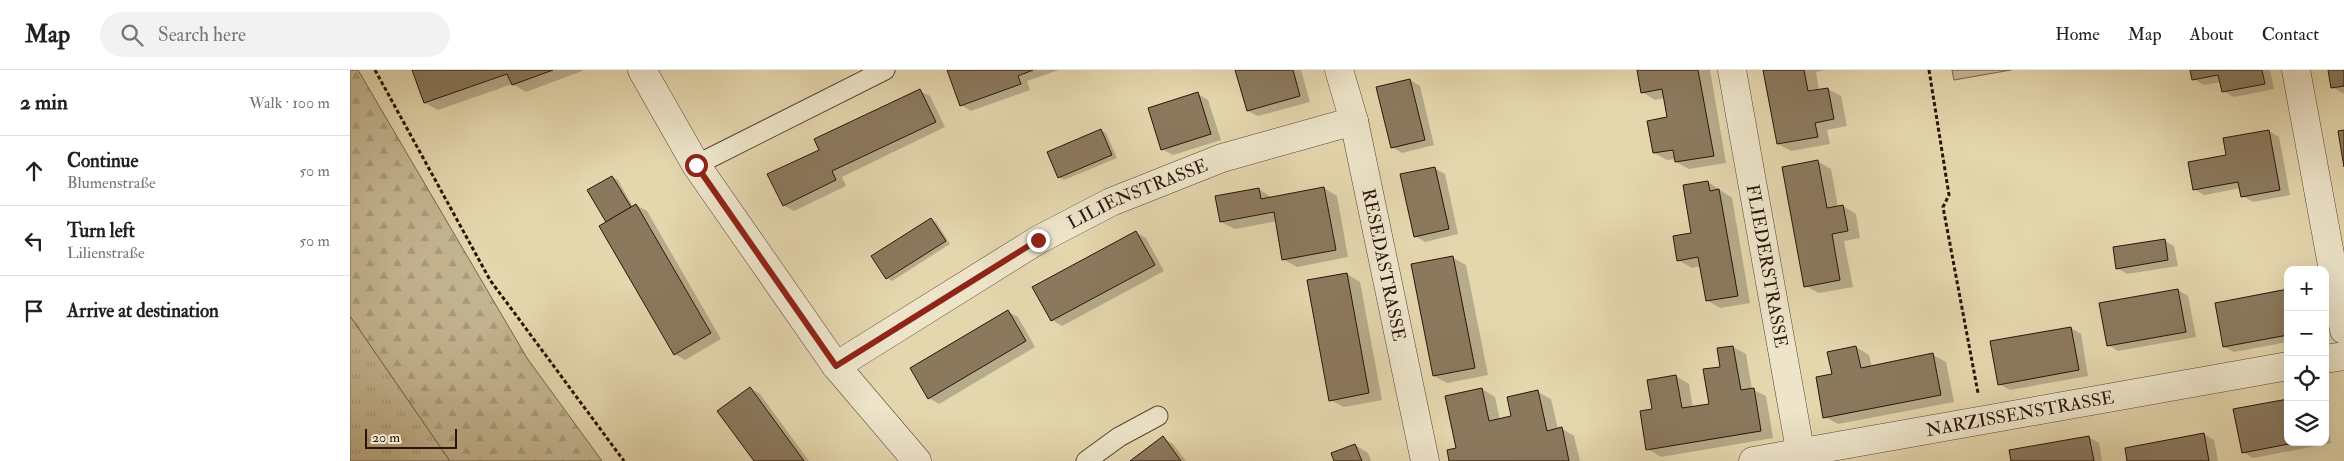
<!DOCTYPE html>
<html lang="en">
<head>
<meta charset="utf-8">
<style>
  :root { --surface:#fff; --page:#f2f2f2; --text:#202124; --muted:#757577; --line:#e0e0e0 }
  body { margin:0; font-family:"IM FELL Double Pica",serif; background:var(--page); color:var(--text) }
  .controls { position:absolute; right:15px; bottom:15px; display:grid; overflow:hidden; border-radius:10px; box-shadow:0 5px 20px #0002 }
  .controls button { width:45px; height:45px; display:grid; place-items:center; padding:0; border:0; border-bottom:1px solid var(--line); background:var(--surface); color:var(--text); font:25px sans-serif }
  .scale { position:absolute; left:15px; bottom:12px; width:92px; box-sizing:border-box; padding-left:5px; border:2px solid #2a1408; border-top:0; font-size:14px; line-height:18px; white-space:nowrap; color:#2a1408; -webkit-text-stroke:4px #ede4ca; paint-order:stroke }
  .stop { position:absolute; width:15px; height:15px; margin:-11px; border:4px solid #8f2418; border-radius:50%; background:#fff }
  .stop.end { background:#8f2418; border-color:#fff; box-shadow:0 1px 5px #0008 }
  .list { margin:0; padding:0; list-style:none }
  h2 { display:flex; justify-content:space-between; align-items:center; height:65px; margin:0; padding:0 20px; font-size:21px }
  h2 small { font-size:16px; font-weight:400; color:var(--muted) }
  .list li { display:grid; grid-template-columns:32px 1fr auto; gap:15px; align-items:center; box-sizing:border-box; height:70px; padding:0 20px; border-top:1px solid var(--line) }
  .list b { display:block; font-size:19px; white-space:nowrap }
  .list p { margin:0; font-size:16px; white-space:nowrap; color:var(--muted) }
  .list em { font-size:16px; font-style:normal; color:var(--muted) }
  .icon { flex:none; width:28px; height:28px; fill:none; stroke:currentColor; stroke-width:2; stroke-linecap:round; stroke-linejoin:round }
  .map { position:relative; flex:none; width:1994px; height:391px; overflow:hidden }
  header { display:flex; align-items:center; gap:30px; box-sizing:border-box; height:70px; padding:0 25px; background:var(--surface); border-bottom:1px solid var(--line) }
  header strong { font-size:24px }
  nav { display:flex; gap:28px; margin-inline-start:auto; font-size:18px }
  .search { width:350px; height:45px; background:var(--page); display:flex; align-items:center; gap:12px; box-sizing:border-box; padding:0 18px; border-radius:28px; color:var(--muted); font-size:19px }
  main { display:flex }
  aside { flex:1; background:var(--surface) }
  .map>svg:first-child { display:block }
  .grass { fill:url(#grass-tufts); stroke:#77644c }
  .forest { fill:url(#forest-firs); stroke:#77644c }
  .pitch { fill:#c4b591; stroke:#77644c }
  .shadow { fill:#0003 }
  .building { fill:#8b795e; stroke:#2a1408 }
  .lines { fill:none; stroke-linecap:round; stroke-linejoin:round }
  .service-casing { stroke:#584431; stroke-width:21 }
  .minor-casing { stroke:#584431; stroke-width:29 }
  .path { stroke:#2a1408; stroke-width:3; stroke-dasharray:4 2.5; stroke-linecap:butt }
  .service { stroke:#ede4ca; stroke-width:19 }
  .minor { stroke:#ede4ca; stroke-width:28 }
  .route { stroke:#8f2418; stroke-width:6 }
  .labels { text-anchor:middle; stroke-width:4; stroke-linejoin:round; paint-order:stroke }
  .street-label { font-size:18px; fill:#2a1408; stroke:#ede4ca }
</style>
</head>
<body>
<header>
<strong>Map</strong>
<div class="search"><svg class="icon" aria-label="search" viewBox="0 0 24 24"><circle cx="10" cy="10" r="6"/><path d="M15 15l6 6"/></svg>Search here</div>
<nav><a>Home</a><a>Map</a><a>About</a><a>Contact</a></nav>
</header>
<main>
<aside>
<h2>2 min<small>Walk · 100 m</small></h2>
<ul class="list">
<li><svg class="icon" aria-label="ahead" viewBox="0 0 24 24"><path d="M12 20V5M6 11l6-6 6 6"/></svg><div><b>Continue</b><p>Blumenstraße</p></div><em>50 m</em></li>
<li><svg class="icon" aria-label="left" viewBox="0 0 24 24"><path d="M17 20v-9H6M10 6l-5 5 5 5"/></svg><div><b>Turn left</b><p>Lilienstraße</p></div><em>50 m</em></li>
<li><svg class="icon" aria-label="arrive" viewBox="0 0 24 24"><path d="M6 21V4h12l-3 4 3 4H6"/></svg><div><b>Arrive at destination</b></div></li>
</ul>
</aside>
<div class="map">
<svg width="1994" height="391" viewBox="0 0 1994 391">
  <defs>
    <pattern id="grass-tufts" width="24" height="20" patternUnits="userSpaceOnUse" patternTransform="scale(1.25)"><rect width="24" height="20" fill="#c4b591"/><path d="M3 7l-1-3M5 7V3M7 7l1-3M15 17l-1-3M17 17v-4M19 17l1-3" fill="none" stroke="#a99b7c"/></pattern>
    <pattern id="forest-firs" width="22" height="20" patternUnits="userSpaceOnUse" patternTransform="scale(1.25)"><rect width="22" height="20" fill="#c4b591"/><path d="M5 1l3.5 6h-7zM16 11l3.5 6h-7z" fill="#a99b7c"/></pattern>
  </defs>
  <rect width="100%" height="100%" fill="#e4d6ad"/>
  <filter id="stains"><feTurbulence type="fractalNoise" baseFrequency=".004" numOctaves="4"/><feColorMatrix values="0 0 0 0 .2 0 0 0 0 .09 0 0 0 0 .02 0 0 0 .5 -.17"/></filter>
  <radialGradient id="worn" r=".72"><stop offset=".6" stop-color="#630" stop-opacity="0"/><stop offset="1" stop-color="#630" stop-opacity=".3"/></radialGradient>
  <polygon class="grass" points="0,246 100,391 0,391"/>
  <polygon class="forest" points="0,0 8,0 177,288 252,391 100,391 0,246"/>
  <polygon class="pitch" points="1602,0 1661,0 1604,10"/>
  <g class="shadow">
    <polygon points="63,0 232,0 232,1 176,22 162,14 88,40 75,33"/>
    <polygon points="598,0 709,0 677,11 680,20 621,41 611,35"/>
    <polygon points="886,0 951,0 960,32 908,46 898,41"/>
    <polygon points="1288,0 1360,0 1376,93 1339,99 1326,92 1326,89 1317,90 1304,83 1318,48 1315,28 1305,30 1292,22"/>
    <polygon points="1414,0 1475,0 1466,2 1469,20 1478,19 1491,26 1497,56 1477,60 1480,74 1441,81 1428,74"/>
    <polygon points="1842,0 1920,0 1924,19 1884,27 1873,21 1871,12 1854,15 1844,9"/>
    <polygon points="1979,0 1994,0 1994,24 1982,17"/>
    <polygon points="1060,10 1070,16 1084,75 1052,83 1042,77"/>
    <polygon points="570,21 580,26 595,57 492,107 496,116 444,141 433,135 471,80"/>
    <polygon points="848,24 858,30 871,70 823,85 812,79"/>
    <polygon points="750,60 756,63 767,88 714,110 709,107"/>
    <polygon points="1919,61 1929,67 1940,125 1903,132 1893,126 1891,118 1854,125 1844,119 1877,86"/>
    <polygon points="1467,91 1481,99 1488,137 1493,136 1506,144 1510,168 1494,171 1503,217 1469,223 1456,216"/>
    <polygon points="1084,98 1095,104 1108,164 1075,172 1065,166"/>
    <polygon points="262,107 268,110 283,137 286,135 297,141 371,269 335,290 325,284 257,152"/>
    <polygon points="1358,112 1382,128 1400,233 1370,238 1357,230 1351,196 1342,198 1328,190 1343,164"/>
    <polygon points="974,118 987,126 998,187 947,197 933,189 927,151 885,159 871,152 909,119 922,128"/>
    <polygon points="581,149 586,152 600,174 542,211 537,208"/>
    <polygon points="786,162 796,168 814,201 712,256 702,250"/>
    <polygon points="1814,170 1824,176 1828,196 1777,204 1767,198"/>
    <polygon points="1103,188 1116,195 1138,305 1097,313 1084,306"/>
    <polygon points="997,204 1010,212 1032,330 994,337 980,330"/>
    <polygon points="1828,220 1838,226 1846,267 1768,281 1758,275"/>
    <polygon points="1938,221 1938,272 1884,282 1874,277"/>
    <polygon points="658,242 668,247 685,277 589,334 579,328"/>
    <polygon points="1721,258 1731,264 1738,306 1660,320 1649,314"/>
    <polygon points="1383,277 1396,284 1402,319 1416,326 1423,368 1311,387 1298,379 1304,340 1326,306 1339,314 1343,338 1360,335 1372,298"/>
    <polygon points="1506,277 1519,285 1522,297 1583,285 1596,292 1604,332 1488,354 1475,347 1483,305"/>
    <polygon points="400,318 410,324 459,391 405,391"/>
    <polygon points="1132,319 1145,327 1150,350 1162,347 1188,322 1201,329 1208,359 1211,358 1224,366 1230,391 1100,391"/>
    <polygon points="1975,343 1981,373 1903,388 1893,382 1938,372 1975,372"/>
    <polygon points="1854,364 1864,370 1868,391 1779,391"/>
    <polygon points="1739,367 1749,373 1752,391 1662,391"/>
    <polygon points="813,368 823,374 836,391 782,391"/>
    <polygon points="1005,375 1018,383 1021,391 986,391"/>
  </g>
  <g class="building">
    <polygon points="62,0 203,0 162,15 157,4 74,33"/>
    <polygon points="597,0 683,0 668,6 671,14 610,36"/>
    <polygon points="885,0 943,0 950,26 897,41"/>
    <polygon points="1287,0 1348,0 1364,86 1325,92 1323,80 1303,83 1297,51 1317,47 1312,19 1291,23"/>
    <polygon points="1413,0 1454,0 1458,21 1478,18 1484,49 1465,53 1468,67 1427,74"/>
    <polygon points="1840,0 1912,0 1915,14 1872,22 1868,5 1842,10"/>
    <polygon points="1978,0 1994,0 1994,16 1981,18"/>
    <polygon points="1060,9 1075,70 1041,78 1026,17"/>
    <polygon points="570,19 586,52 482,101 486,110 433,136 417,104 469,80 464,69"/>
    <polygon points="848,22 861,64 811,80 798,38"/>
    <polygon points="751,59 762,85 708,108 697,82"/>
    <polygon points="1919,60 1930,120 1891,127 1888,112 1843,120 1838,92 1876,85 1873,68"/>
    <polygon points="1994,60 1994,97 1988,61"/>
    <polygon points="1468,90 1477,138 1493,135 1498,161 1482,164 1490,210 1454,217 1432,97"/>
    <polygon points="1085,97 1099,159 1064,167 1050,104"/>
    <polygon points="262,106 281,137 256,152 237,120"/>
    <polygon points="1358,111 1360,121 1369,119 1388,226 1356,231 1348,187 1327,191 1323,166 1341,163 1333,115"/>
    <polygon points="974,117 986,180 932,190 924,142 870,152 865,126 909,118 911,129"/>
    <polygon points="286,134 361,263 324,285 249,156"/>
    <polygon points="581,148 596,171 536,209 521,186"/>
    <polygon points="786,161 805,195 701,251 682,217"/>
    <polygon points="1815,169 1818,190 1766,199 1763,177"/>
    <polygon points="1103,186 1125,298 1083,306 1061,194"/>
    <polygon points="997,203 1019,323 979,331 957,210"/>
    <polygon points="1828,219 1836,262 1757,276 1749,233"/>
    <polygon points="1938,219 1938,265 1873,277 1865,233"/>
    <polygon points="658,240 676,271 578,329 560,298"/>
    <polygon points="1721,257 1729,300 1648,315 1640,271"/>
    <polygon points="1383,276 1391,320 1404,318 1411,361 1296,380 1290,341 1302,339 1297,310 1326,305 1332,338 1359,334 1353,299 1370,297 1367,278"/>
    <polygon points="1506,276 1511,298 1583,283 1591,325 1473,348 1466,307 1482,304 1477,282"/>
    <polygon points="400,317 454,391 404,391 367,341"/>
    <polygon points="1132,318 1139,351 1161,346 1157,327 1188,320 1197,361 1212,357 1219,391 1099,391 1097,380 1106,378 1095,326"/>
    <polygon points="1938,329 1938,372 1949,372 1892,383 1883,339"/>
    <polygon points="1854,363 1859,391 1777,391 1775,378"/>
    <polygon points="813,366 831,391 780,391"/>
    <polygon points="1739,366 1744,391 1661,391 1659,380"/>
    <polygon points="1005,374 1012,391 984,391 981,383"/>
  </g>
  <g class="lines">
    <defs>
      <g id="service">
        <polyline points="346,95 535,0"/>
        <polyline points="736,391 769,367 808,346"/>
      </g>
      <g id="minor">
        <polyline points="292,0 346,95 486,296 567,391"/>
        <path id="s1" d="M989 0 1004 51 1075 391"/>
        <path id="s2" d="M1382 0 1452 391"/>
        <polyline points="1946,0 1994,260"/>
        <polyline points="1975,289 1994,286"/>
        <path id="s3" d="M486 296 688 170 761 132 872 88 1004 51"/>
        <path id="s4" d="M1403 391 1938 296"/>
      </g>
    </defs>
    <use href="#service" class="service-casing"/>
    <use href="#minor" class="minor-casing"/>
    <g class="path">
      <polyline points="25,0 140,210 274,391"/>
      <polyline points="1579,0 1599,125 1593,137 1628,323"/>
    </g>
    <use href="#service" class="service"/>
    <use href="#minor" class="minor"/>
  </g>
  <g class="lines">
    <polyline class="route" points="346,95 486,296 688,170"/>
  </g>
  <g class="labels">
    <g class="street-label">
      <text dy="6" stroke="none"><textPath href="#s3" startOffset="348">LILIENSTRASSE</textPath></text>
      <text dy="6" stroke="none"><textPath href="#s1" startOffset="200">RESEDASTRASSE</textPath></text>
      <text dy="6" stroke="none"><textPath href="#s2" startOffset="199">FLIEDERSTRASSE</textPath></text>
      <text dy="6" stroke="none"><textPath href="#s4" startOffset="271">NARZISSENSTRASSE</textPath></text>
    </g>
  </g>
  <rect width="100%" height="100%" filter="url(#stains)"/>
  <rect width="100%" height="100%" fill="url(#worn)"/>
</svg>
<div class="controls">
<button>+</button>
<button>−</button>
<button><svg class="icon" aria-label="locate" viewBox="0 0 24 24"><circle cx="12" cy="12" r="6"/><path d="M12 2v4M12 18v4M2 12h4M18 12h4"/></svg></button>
<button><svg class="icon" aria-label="layers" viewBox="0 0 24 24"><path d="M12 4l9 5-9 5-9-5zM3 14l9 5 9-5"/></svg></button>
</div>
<div class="scale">20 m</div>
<div class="stop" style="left:346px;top:95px"></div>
<div class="stop end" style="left:688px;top:170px"></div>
</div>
</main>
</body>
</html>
